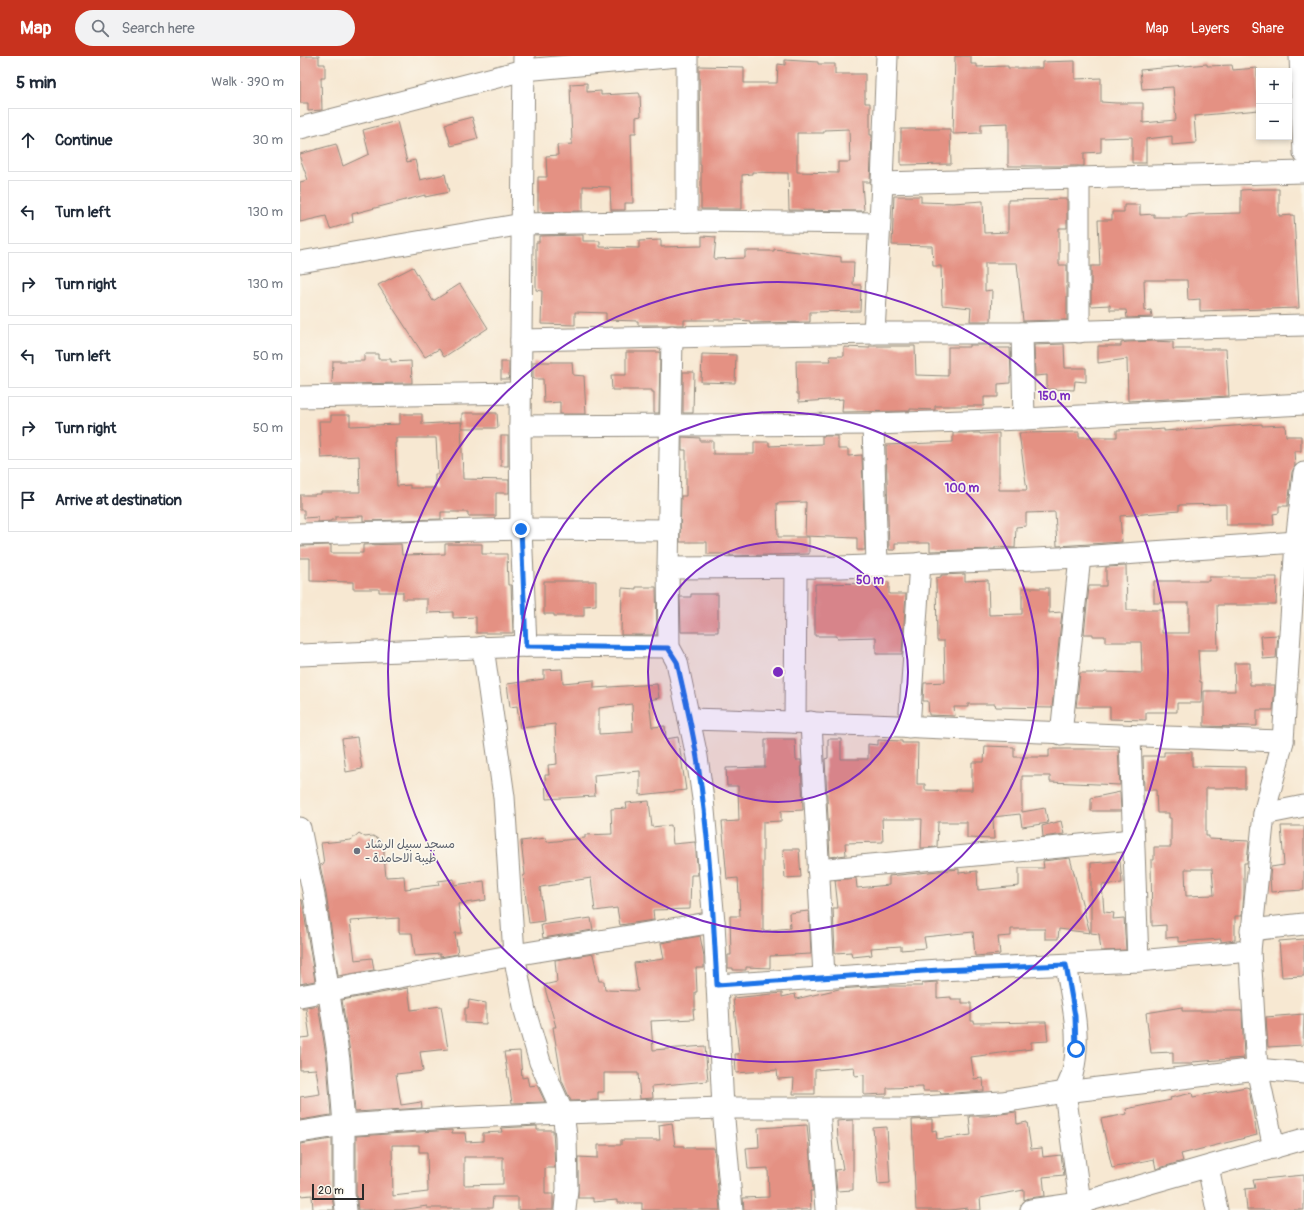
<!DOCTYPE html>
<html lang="en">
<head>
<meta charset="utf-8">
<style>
  :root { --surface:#fff; --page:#f2f2f3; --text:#1f2937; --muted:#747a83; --line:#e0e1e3; --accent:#c8321e }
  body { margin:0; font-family:Pangolin,"Playpen Sans Arabic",sans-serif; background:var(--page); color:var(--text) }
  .controls { position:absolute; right:12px; top:12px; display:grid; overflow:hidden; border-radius:0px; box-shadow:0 2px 6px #0003 }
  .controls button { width:36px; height:36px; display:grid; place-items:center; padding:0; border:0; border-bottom:1px solid var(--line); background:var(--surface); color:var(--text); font:20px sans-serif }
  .scale { position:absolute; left:12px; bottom:10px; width:52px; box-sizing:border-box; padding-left:4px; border:2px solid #2b2b2b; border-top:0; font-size:11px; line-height:14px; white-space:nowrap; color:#2b2b2b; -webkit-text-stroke:3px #fbf7ec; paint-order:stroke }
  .stop { position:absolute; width:12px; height:12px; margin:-9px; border:3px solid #1a73e8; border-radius:50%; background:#fff }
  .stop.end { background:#1a73e8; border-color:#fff; box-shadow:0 1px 4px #0008 }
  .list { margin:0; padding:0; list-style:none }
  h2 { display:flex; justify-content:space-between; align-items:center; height:52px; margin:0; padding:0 16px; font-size:17px }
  h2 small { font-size:13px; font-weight:400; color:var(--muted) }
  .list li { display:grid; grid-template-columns:26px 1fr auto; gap:12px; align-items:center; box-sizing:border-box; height:64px; margin:0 8px 8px; padding:0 8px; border:1px solid var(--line); border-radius:0px }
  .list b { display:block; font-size:15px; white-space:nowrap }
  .list em { font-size:13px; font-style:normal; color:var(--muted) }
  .icon { flex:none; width:22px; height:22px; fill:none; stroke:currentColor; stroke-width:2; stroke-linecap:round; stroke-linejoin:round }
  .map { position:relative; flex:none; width:1004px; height:1154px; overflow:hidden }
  header { display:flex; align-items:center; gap:24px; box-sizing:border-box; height:56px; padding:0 20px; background:var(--accent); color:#fff }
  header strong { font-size:19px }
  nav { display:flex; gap:22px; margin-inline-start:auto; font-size:14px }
  .search { width:280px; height:36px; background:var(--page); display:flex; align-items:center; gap:10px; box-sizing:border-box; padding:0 14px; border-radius:22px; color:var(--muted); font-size:15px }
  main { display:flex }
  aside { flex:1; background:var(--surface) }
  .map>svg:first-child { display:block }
  .building { fill:#e49183; fill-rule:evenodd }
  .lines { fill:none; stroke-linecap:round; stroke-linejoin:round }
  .minor-casing { stroke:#918a7e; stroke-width:23 }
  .minor { stroke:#fff; stroke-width:21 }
  .route { stroke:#1a73e8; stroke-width:5 }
  .ring { fill:none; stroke:#7b2cbf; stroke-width:2 }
  .worship-dot { fill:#6b7280; stroke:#fbf7ec; stroke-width:1.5 }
  .labels { text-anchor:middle; stroke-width:3.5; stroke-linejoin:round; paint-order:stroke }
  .worship-label { font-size:12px; fill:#5b616d; stroke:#fbf7ec; text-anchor:start }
  .centre { fill:#7b2cbf; stroke:#fbf7ec; stroke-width:2 }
  .ring-label { font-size:12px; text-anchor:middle; font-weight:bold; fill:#7b2cbf; stroke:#fbf7ec; stroke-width:3.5; stroke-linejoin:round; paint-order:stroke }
</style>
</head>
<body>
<header>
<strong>Map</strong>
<div class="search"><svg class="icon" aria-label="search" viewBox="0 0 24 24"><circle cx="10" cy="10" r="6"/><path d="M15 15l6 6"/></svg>Search here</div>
<nav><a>Map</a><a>Layers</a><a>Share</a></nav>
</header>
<main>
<aside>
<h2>5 min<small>Walk · 390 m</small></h2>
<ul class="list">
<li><svg class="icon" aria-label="ahead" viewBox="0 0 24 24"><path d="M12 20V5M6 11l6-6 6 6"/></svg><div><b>Continue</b></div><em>30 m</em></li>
<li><svg class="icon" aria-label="left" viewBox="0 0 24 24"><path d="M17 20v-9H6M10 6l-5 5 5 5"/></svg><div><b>Turn left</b></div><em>130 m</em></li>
<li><svg class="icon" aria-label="right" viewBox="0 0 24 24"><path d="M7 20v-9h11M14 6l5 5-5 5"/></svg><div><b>Turn right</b></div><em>130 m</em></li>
<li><svg class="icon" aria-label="left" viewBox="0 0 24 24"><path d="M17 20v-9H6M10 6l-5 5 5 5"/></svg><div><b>Turn left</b></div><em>50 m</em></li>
<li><svg class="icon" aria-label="right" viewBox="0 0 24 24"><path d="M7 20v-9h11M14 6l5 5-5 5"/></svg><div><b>Turn right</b></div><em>50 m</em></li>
<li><svg class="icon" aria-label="arrive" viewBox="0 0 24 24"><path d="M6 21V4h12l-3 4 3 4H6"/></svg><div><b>Arrive at destination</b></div></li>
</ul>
</aside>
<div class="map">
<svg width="1004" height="1154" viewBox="0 0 1004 1154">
  <rect width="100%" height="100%" fill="#fbf7ec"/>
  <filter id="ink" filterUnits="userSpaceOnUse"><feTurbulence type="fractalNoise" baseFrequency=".025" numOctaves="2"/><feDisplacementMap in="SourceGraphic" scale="8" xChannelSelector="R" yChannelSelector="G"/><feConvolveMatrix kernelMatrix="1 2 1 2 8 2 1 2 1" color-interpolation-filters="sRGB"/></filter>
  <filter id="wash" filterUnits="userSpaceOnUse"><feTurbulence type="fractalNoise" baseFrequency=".012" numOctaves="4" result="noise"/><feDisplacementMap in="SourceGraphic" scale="16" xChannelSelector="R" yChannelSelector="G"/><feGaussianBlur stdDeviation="0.9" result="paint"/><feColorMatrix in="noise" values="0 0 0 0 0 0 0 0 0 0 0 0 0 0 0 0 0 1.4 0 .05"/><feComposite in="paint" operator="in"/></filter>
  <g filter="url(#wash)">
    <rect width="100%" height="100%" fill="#f7e8d2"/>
    <g id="blocks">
      <g class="building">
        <polygon points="0,0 19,0 19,8 25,8 25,22 21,22 22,54 8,55 8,47 0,47"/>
        <polygon points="655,0 671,0 671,8 677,8 677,11 708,10 708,12 742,12 742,6 775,5 775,23 801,22 801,46 816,47 843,47 843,67 876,64 873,31 842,33 840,14 907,8 907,10 932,9 933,14 957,12 959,54 894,60 896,87 872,89 872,80 846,83 846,107 832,107 832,81 801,82 801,96 784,97 784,110 708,110 708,67 681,68 681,77 653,78"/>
        <path d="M485 4 518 6V8H535V18H565V47H570V79H572V81L570 126H562L564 155 489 154 488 117 452 116V118L442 119V153H401V109H400L399 10 444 11V27H477L478 8 485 9ZM549 73 550 106H538V117L497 116V77H524V74Z"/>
        <polygon points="287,27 287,36 301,35 301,39 339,37 340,39 341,60 336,61 336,77 331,77 333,147 325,147 325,154 311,154 310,131 283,130 283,155 238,156 238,121 247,121 246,100 258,99 257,89 272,88 270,28"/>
        <polygon points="172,61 178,83 151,90 145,68"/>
        <polygon points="97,65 107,106 115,104 120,124 145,118 149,136 125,141 125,139 52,158 53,166 30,173 26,160 0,166 0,126 8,124 0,102 0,98 36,88 43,110 69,98 63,74"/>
        <polygon points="601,73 650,73 651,108 601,109"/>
        <polygon points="962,133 979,133 979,160 994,159 999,252 900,255 900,243 888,244 887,224 844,224 845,255 851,254 852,261 827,262 826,254 810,254 810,249 791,250 791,210 800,210 798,164 812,164 812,156 824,156 824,149 840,149 840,159 854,158 854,161 887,161 887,159 899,158 941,157 941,134"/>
        <polygon points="594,140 621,140 621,146 653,147 683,145 684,177 708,176 708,144 767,143 767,172 759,172 759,209 767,209 767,264 723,265 717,207 685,207 685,235 692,234 691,265 670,265 671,252 642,249 641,210 633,210 632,190 592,189"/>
        <polygon points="283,179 283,185 300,185 300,191 339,192 339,185 361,184 361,191 402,190 402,180 416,181 414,203 445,202 445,195 474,195 474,193 541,201 541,206 554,206 553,229 561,229 560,255 510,256 510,266 450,267 450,265 438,264 384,264 384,269 338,269 338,265 306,264 306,257 275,256 275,269 241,268 242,235 236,234 236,186 239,186 239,180"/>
        <polygon points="113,211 133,245 160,228 188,272 144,301 139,293 125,301 78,229"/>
        <polygon points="854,285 873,286 873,293 926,293 929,340 828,345 827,303 798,307 798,290 821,290 821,287 827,286"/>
        <polygon points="764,288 765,312 786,312 786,326 775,325 774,334 747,333 747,319 735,320 734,289"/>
        <polygon points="669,289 690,289 690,292 710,292 711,321 710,321 710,327 698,328 698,341 684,341 684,350 635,350 635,354 610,353 610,355 542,356 543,343 499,346 499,338 497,338 496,305 531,305 530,300 544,300 544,291 569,292 569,290 615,290 616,319 648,320 648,291 669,291"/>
        <polygon points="326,296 360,296 359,357 354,357 354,336 352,336 352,334 312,334 311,319 326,319"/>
        <polygon points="64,298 78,298 78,303 91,303 91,306 111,305 112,327 32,328 33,305 64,305"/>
        <polygon points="402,298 436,299 435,327 401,326"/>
        <rect x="201" y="306" width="8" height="17"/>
        <polygon points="233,306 272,306 273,319 284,320 286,358 260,358 260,346 244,347 243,323 233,323"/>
        <polygon points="383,316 394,316 393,357 383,357"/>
        <polygon points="162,357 197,357 198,372 162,372"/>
        <path d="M100 358H122V368L161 366 163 423 209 424V437H196V460H168V456H141V463L63 465V460L35 461V464H31V465L18 466V461L4 462V454H0V439H15V438H21V436H60L59 400 21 402 19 365H31V359H50V370L100 368ZM96 382H136L138 418H135V432H110V429L97 430 95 387H96Z"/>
        <polygon points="962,368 962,370 985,369 986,380 1001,380 1001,395 994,395 995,410 992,416 989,442 988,442 988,450 979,450 979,457 973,458 974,469 926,469 926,448 879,449 879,455 820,460 822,486 757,490 755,456 726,457 726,470 716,471 715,492 695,491 695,493 630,495 630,487 595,487 595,494 589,494 586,389 653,386 653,377 680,377 680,378 699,377 699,434 727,434 719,377 779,376 779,381 817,381 817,374 851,373 851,374 864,373 864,375"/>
        <rect x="201" y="380" width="7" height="30"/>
        <polygon points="522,380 538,380 538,393 548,393 548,400 562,399 565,494 557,494 557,482 505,480 506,446 477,447 478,481 509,481 509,498 430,500 430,498 407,498 407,486 380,486 381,440 386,440 386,394 382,394 382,381 400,382 400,385 413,385 413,398 454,398 454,386 469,386 469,390 522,388"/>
        <polygon points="101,488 102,499 145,498 145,488 182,488 182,498 207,498 208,529 211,529 213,577 176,577 176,561 153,562 153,556 127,557 127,543 103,543 103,536 79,536 79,533 53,533 53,526 10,525 10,502 0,502 0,490 31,489 31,497 63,497 63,489"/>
        <polygon points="826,510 827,554 862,554 862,577 889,577 889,547 854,547 854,525 909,525 909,521 977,521 976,549 917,549 918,594 898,594 900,626 902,626 901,647 877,647 877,656 846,656 846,664 810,663 810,651 776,651 780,617 804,617 805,616 842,617 841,586 805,586 805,580 793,580 793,578 784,578 789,530 806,530 806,511"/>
        <polygon points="665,518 665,525 688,524 689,559 722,558 722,532 749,532 749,557 762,556 752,652 696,651 695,648 668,648 668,651 654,651 655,660 629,659 628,645 623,645 624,627 645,626 644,585 637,585 636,522 641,521 641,519"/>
        <polygon points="244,525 296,525 296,549 284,550 284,560 254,560 254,558 244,558"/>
        <polygon points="574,526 589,526 589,538 606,538 602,598 576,598 576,581 537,582 537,580 515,580 515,528 574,527"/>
        <polygon points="336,531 356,531 357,579 321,579 322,532 336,533"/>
        <polygon points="391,538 418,538 418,576 381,576 380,541 391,541"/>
        <polygon points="978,579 976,602 963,603 961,580"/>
        <polygon points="934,607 950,607 950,629 975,629 973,654 957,654 957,670 938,670 938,671 904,670 904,635 935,635"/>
        <path d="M262 613 263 627 294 624V632L357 628 359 642 349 644 352 670V671L365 670 366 683 378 681 386 734 340 739V715L294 719 295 740 246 743 245 719H249L248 709 257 708 255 668 220 672 217 650 210 651 207 628 244 623V614ZM332 648 333 676 299 678V652Z"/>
        <polygon points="57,681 62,713 46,716 42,683"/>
        <polygon points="465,683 495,683 496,704 501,704 503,754 481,755 481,765 463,766 463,875 490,872 489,857 509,855 511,898 470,900 470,912 446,911 446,914 433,914 433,912 428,912 428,899 431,899 430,860 440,860 438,822 427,823 422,766 439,765 438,730 427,730 426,712 465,711"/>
        <polygon points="528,683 541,683 541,703 568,703 568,688 578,689 578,684 602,685 602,687 618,687 617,728 625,728 625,734 656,735 656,734 672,734 672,706 684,706 685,690 714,691 714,701 749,701 749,693 818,693 820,729 750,726 750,720 722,720 722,756 745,752 748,767 722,771 720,758 693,761 694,783 667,782 667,766 638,766 637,791 621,792 622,763 582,763 583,786 545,787 546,799 530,801 525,703 528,702"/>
        <path d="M864 696H892V710L945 711V732H906V780H909V783L949 785 947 807H944V838L942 860H935V884L921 886V883L878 886V881L866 882V869L852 870 851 804H854V791H871V762H869V757H857L856 734H844L843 700H864ZM885 813H912L914 839 886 840Z"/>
        <polygon points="820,736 821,755 791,755 791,742"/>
        <polygon points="349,745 352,771 371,769 373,788 395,786 398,819 391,819 390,853 353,854 354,864 320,869 317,852 295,855 291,822 259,827 259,828 241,831 240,832 244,865 229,867 223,820 225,819 221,785 246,782 247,786 285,782 285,779 312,778 311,753 327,752 326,747"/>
        <polygon points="761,765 764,778 743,781 742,770"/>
        <polygon points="981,770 1004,770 1004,834 971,836 970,820 971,811 984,809"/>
        <polygon points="59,777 65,781 73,780 81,785 84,791 84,801 86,821 104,820 105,833 139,829 138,825 154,823 154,829 184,825 186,844 158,848 162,877 155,877 158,898 140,901 140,898 115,900 112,877 99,877 99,862 50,865 55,904 72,902 74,914 38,920 26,838 20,809 24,808 21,787 51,784"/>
        <polygon points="483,793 499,793 501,821 485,822"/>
        <polygon points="770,802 790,877 759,873 758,883 745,883 745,873 711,873 711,880 698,881 700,898 675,900 673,876 624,881 626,892 601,894 601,890 571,892 572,899 552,901 551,896 535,897 533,852 538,852 535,824 556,822 557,832 589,829 589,820 659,813 659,817 677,815 678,834 719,830 719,812 744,812 743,805"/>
        <polygon points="820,805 822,827 802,829 804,856 814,857 813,863 824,862 826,894 801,895 799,878 791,877 791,807"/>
        <polygon points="0,844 2,844 15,925 0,928"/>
        <polygon points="291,862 293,874 243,882 241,869"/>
        <polygon points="400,880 404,900 404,912 396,912 397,936 395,936 395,954 393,954 394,963 351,965 353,994 405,990 408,1025 352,1030 353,1042 340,1043 338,1017 304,1017 304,1036 298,1036 298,1044 271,1045 262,1025 253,971 256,971 244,929 257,926 255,904 293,898 299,925 304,925 305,934 338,935 334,907 364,903 361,887"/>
        <polygon points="1004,883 1004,920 982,921 979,885"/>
        <polygon points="637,926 637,942 651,941 651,943 662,943 662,947 671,947 671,965 674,965 674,967 746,966 748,985 731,986 731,993 671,1001 674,1023 683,1022 684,1035 641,1038 640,1035 623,1035 623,1031 587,1032 587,1038 564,1039 564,1019 555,1020 554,1011 515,1014 515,1038 493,1038 494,1022 478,1023 477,1014 436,1017 435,998 439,998 433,942 482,937 482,941 495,938 496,943 539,933 582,930 622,930 622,927"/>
        <polygon points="108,932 111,954 141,950 148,993 120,996 123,1015 96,1018 101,1049 121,1046 122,1052 55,1056 51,1003 42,944"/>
        <polygon points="169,944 186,947 186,968 165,967 165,952 168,952"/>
        <polygon points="18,949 27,1005 31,1059 0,1064 0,1041 20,1038 16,1013 0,1014 0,982 10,981 6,953 2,953 2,952"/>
        <polygon points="882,951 882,955 942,955 944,1002 892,1006 892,1008 873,1008 873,996 851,997 846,957"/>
        <polygon points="1004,958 1003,989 968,991 966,961"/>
        <polygon points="220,995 222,1022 227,1021 229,1030 237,1029 245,1046 212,1047 204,996"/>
        <polygon points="946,1031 949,1032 957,1079 881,1098 883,1105 856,1113 854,1103 812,1112 801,1063 827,1058 826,1053 871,1044 870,1042 892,1037 893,1041"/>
        <polygon points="716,1056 717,1068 727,1066 731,1093 742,1092 743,1101 761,1099 764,1119 743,1121 745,1140 729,1142 724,1144 724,1134 680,1142 681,1154 668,1154 668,1152 650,1154 616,1154 612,1064 632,1063 632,1075 636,1074 637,1083 671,1079 669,1060 686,1060"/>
        <polygon points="553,1064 553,1134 537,1135 535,1114 543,1113 538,1084 537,1065"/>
        <polygon points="372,1067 375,1090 384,1090 384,1092 414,1092 420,1154 342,1154 342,1147 317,1147 317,1144 293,1146 293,1142 278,1142 278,1101 298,1102 298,1089 321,1089 321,1084 360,1084 359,1069"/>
        <polygon points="507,1069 513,1135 510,1135 511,1154 444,1154 443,1142 469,1141 468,1112 448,1113 446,1092 459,1091 458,1072"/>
        <path d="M237 1070V1074H253L255 1112H245V1138H253V1154H218V1141H193L192 1152H127V1150L101 1154H58L56 1137V1080L152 1074V1077H165L166 1086 183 1085V1077L202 1076 201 1072ZM92 1089H119V1096H127L128 1136 93 1140ZM164 1101H203V1128L164 1129Z"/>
        <polygon points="587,1071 590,1127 578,1128 573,1072"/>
        <polygon points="32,1083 32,1138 34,1154 13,1154 12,1139 0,1140 0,1088"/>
        <polygon points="1004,1119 1004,1154 947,1154 945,1133 955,1132 953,1124"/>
      </g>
    </g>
  </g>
  <g filter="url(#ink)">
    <use href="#blocks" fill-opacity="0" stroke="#918a7e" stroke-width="1"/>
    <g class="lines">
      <defs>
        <g id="minor">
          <polyline points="224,0 220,370 221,473 226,590"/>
          <polyline points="387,0 387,165"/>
          <polyline points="1000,0 1004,97"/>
          <polyline points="0,72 224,14 378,0"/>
          <polyline points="582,127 1004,116"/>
          <polyline points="0,206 223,168 387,165 579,167"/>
          <polyline points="779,276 779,122"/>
          <polyline points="574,277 582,127 587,0"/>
          <polyline points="722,277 724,363"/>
          <polyline points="372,280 368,512 369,591 377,606 397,701 403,743 414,866 423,1052 432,1154"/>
          <polyline points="221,284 574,277 722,277 1004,269"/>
          <polyline points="0,341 221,337"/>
          <polyline points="573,368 577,509"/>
          <polyline points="220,370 573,368 724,363 1004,348"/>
          <polyline points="0,478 221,473 369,474"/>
          <polyline points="368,512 541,511 780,501 996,486"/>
          <polyline points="183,591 204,741 214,899 225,955 240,1006 263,1057 266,1080 267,1133 265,1154"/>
          <polyline points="0,599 226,590 369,591"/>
          <path d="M389 663C587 668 785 679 983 685"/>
          <polyline points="495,666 496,511"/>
          <polyline points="511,666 524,921"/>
          <polyline points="609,671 620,507"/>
          <polyline points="761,678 780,501"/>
          <polyline points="830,681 838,905"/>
          <polyline points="964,758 1004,750"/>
          <polyline points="0,772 14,840 39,1004 44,1069 44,1138 46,1154"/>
          <polyline points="518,814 833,784"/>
          <polyline points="951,874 1004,868"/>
          <path d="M766 909C772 944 782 983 772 1019 770 1025 767 1031 765 1036L781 1154"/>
          <polyline points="417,929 639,914 838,905 950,895"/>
          <polyline points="0,940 214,899 414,866"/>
          <polyline points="519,1052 526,1154"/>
          <polyline points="0,1076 44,1069 148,1062 263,1057 423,1052 606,1052 702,1046 765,1036 957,1013 1004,1017"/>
          <polyline points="974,1092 957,1013 950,895 964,758 983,685 996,486 1004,417"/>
          <polyline points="908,1111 917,1154"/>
          <polyline points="731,1154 780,1147 1004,1083"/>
        </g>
      </defs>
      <use href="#minor" class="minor-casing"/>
      <use href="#minor" class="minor"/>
    </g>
  </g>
  <g class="lines" filter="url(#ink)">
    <path class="route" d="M221 473 226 590 368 592 377 606C384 638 392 670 397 702 409 777 413 854 417 929L639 914 766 909 775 960 776 993"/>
  </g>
  <circle cx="478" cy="616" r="130" fill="#7b2cbf" fill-opacity=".12"/>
  <g class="ring">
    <circle cx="478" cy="616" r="130"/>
    <circle cx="478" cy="616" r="260"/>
    <circle cx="478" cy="616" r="390"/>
  </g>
  <circle class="worship-dot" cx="57" cy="795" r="4"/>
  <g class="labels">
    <g class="worship-label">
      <text x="65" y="792">مسجد سبيل الرشاد<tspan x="65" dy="14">- طيبة الاحامدة</tspan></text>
    </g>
  </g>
  <circle cx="478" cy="616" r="6" class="centre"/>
  <g class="ring-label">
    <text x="754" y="344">150 m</text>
    <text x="662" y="436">100 m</text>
    <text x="570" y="528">50 m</text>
  </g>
</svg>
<div class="controls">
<button>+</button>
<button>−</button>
</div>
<div class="scale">20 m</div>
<div class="stop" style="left:776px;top:993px"></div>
<div class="stop end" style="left:221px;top:473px"></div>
</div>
</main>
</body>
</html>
